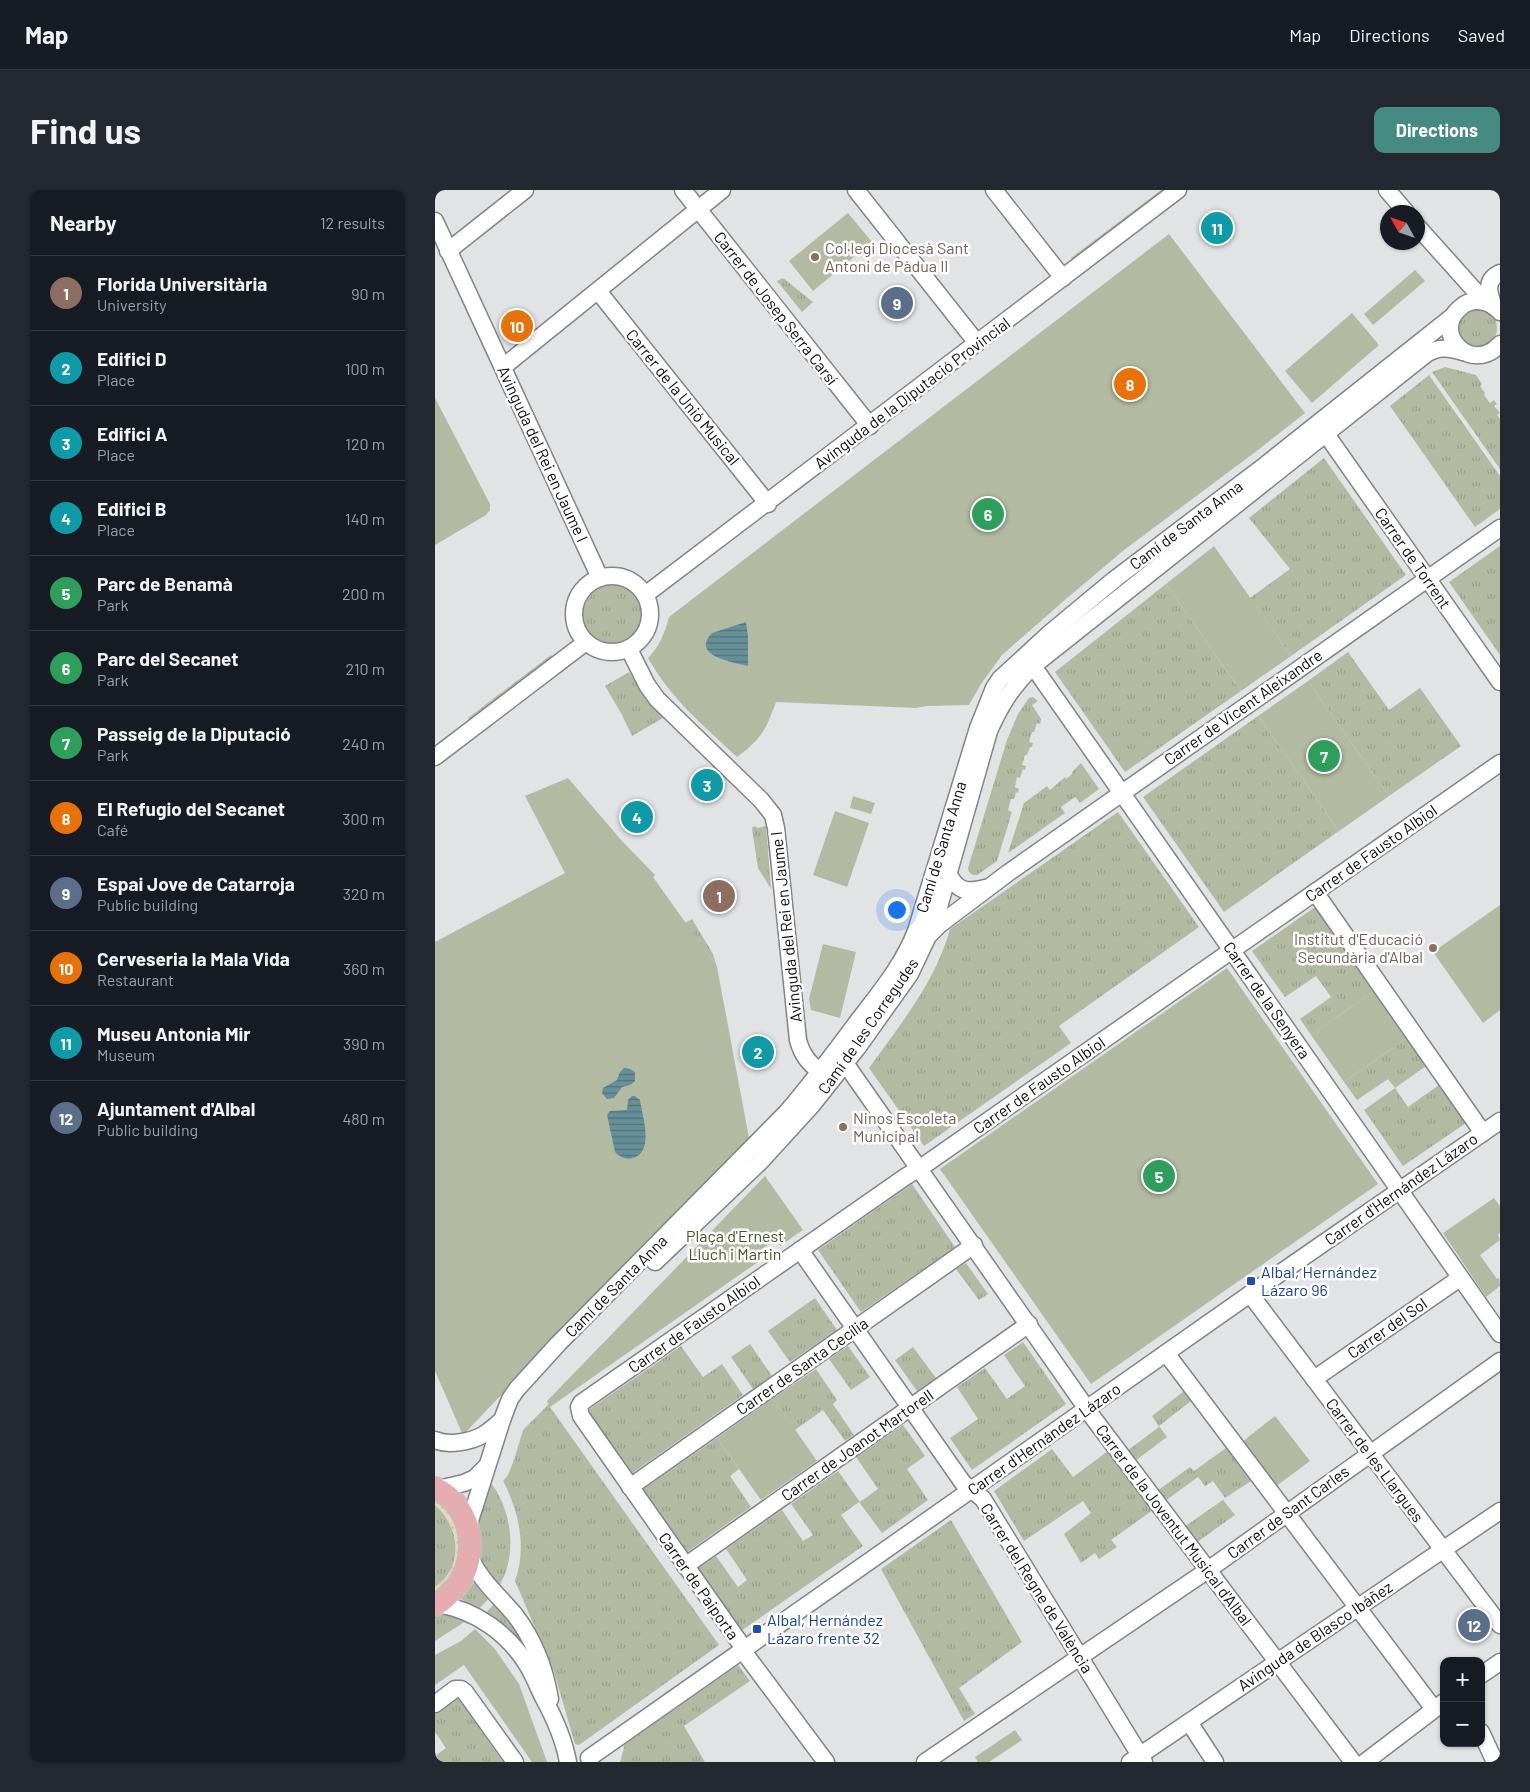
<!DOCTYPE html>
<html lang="en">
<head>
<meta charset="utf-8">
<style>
  :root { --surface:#171b24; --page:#242831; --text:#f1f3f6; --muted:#9ea1a6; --line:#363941; --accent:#468b81 }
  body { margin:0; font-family:Barlow,sans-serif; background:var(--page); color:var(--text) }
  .controls { position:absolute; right:15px; bottom:15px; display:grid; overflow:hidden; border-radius:10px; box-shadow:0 1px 4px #0004 }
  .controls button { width:45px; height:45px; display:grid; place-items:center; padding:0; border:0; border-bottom:1px solid var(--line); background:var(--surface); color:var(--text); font:25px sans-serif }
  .compass { position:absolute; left:945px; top:15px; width:45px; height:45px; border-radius:50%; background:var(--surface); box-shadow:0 1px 4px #0004; rotate:310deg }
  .you { position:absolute; left:461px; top:719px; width:18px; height:18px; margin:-12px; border:4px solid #fff; border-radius:50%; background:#1a73e8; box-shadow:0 0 0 8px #1a73e833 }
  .badge { display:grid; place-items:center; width:32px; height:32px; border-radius:50%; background:var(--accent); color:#fff; font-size:16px; font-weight:700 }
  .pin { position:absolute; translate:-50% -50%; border:2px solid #fff; box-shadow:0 1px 5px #0006 }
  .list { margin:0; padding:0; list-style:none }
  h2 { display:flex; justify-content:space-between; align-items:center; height:65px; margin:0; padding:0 20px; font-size:21px }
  h2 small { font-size:16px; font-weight:400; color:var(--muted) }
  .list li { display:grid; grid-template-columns:32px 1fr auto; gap:15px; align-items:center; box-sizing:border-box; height:75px; padding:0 20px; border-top:1px solid var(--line) }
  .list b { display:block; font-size:19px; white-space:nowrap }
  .list p { margin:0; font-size:16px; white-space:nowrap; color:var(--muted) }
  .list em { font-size:16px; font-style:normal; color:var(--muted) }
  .map { position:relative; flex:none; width:1065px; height:1572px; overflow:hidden; border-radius:10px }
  header { display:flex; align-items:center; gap:30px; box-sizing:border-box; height:70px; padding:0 25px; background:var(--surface); border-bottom:1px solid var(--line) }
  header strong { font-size:24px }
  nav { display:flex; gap:28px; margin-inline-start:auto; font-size:18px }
  .intro { display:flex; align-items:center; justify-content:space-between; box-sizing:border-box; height:120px; padding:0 30px }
  h1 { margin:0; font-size:35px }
  .button { padding:12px 22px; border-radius:10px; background:var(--accent); color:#fff; font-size:18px; font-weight:700 }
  main { display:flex; gap:30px; padding:0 30px }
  aside { flex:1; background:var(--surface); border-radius:10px; box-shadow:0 1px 4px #0004 }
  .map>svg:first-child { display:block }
  .grass { fill:url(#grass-tufts) }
  .sand { fill:url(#sand-dots) }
  .green { fill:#b2bba2 }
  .water { fill:url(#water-rules) }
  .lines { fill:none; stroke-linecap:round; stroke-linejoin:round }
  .minor-casing { stroke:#838487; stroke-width:19 }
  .major-casing { stroke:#c0c0c0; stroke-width:24 }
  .minor { stroke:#fff; stroke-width:16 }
  .major { stroke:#e5adb0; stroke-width:21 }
  .education-dot { fill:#8d6e63; stroke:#fff; stroke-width:2 }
  .transit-dot { fill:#1a4fb4; stroke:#fff; stroke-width:2 }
  .labels { text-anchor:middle; stroke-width:5; stroke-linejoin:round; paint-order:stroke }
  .education-label { font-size:16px; fill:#785e54; stroke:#fff; text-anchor:start }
  .street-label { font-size:16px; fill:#0c0c0d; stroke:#fff }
  .park-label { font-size:16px; fill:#465621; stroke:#fff }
  .transit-label { font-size:16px; fill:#164399; stroke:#fff; text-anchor:start }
</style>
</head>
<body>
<header>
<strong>Map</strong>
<nav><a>Map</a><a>Directions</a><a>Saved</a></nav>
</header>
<div class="intro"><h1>Find us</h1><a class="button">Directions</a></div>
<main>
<aside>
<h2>Nearby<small>12 results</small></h2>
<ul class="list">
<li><span class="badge" style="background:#8d6e63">1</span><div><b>Florida Universitària</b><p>University</p></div><em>90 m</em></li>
<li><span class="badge" style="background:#0f9aa8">2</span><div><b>Edifici D</b><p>Place</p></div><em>100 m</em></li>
<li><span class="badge" style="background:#0f9aa8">3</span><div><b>Edifici A</b><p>Place</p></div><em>120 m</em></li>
<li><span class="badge" style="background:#0f9aa8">4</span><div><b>Edifici B</b><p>Place</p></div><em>140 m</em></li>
<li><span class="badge" style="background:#2e9e5b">5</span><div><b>Parc de Benamà</b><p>Park</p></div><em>200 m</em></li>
<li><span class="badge" style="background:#2e9e5b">6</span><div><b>Parc del Secanet</b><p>Park</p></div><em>210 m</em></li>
<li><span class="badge" style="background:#2e9e5b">7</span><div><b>Passeig de la Diputació</b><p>Park</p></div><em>240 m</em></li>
<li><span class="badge" style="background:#e8710a">8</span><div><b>El Refugio del Secanet</b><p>Café</p></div><em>300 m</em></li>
<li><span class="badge" style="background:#5c6f8a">9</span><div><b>Espai Jove de Catarroja</b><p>Public building</p></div><em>320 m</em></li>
<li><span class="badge" style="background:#e8710a">10</span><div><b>Cerveseria la Mala Vida</b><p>Restaurant</p></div><em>360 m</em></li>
<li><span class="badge" style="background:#0f9aa8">11</span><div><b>Museu Antonia Mir</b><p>Museum</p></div><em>390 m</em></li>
<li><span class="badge" style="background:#5c6f8a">12</span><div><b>Ajuntament d'Albal</b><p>Public building</p></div><em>480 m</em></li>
</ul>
</aside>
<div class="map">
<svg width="1065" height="1572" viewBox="0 0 1065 1572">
  <defs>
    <pattern id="grass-tufts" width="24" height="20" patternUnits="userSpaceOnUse" patternTransform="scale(1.25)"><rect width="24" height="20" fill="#b2bba2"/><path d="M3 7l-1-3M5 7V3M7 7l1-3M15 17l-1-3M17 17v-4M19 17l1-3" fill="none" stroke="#98a08a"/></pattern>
    <pattern id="sand-dots" width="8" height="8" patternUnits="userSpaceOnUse" patternTransform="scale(1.25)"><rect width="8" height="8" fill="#e3d9b4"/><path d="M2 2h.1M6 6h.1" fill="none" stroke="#c2b99a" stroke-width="1.8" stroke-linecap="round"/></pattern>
    <pattern id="water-rules" width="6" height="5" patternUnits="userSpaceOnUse" patternTransform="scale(1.25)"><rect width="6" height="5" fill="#658f99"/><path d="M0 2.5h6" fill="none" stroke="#52737b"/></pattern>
  </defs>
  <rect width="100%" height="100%" fill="#e1e3e5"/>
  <g class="grass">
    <polygon points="726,0 734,0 639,72 636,68"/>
    <polygon points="348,88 378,112 367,122 342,91"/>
    <circle cx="1043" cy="138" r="19"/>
    <polygon points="1010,177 1041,185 1047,194 1045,196 1050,203 1049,205 1055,213 1059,210 1062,214 1059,216 1065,223 1062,225 1065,229 1065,279 997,182"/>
    <polygon points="994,185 1065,286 1065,319 1040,337 955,216"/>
    <polygon points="889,268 971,385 856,466 815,408 855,379 814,328"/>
    <polygon points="1065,356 1065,465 1014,392"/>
    <polygon points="731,394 806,501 690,582 620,482"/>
    <circle cx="178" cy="425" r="30"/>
    <polygon points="913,462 954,520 985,498 1026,556 954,606 873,491"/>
    <polygon points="116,465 119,469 36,532 33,528"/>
    <polygon points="194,482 212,510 228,528 197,546 187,525 170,496"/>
    <polygon points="598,507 603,511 597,515 606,529 605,534 602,533 599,542 597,542 594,552 598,553 597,557 595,557 592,565 590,565 587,575 591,576 590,580 588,579 585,588 582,587 580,597 584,599 583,603 581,602 579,609 576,609 573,620 577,622 562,671 542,685 538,685 534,682 533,678 572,550 583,524 594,508"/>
    <polygon points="823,526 904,641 789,722 708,607"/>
    <polygon points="646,573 664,599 645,613 640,607 626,617 630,623 573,663 589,613 612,596 615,600 630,587 631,589 637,584 637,582"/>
    <path d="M683 622 764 737 624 836 636 853 489 956 434 878C465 835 501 791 515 739Z"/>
    <polygon points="320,636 323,638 331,636 336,699 323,678 317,638"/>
    <polygon points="880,717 939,801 876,845 865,829 896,807 881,786 850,807 817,761"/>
    <polygon points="257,729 278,764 282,777 250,733"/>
    <polygon points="972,848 991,876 960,898 973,917 1004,895 1031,933 968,976 929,920 960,898 953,889 922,910 909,892"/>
    <polygon points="477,994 520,1057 426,1122 383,1060"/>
    <polygon points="531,1073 553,1104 544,1110 521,1079"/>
    <polygon points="380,1108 402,1140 355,1172 333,1141"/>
    <polygon points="588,1152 631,1214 537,1280 515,1248 543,1229 522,1197 550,1178 572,1209 590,1196 569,1165"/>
    <polygon points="315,1154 337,1186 318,1199 296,1167"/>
    <polygon points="246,1156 268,1187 287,1174 308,1205 196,1284 152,1221"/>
    <polygon points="413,1156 435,1187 416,1200 394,1169"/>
    <polygon points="478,1157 501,1188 482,1201 460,1170"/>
    <polygon points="381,1179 402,1210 398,1214 419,1245 410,1251 388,1220 360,1240 338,1208"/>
    <path d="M139 1189 115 1217 284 1455 144 1555 140 1554 119 1482 80 1391C92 1358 84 1321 68 1291L73 1285 79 1270 88 1240Z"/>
    <polygon points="749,1201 756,1211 724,1236 732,1247 700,1271 692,1261 724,1237 717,1226"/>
    <polygon points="468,1235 490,1266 472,1279 493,1310 447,1343 424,1312 406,1325 428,1356 306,1441 262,1379 281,1366 303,1397 312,1390 291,1359 347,1320 368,1351 378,1345 356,1314 403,1281 425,1312 443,1299 421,1267"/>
    <polygon points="282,1248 304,1279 295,1286 316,1317 251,1363 207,1300"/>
    <polygon points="791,1258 816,1291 790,1308 778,1291 770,1296 763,1287 730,1311 722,1301 755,1277 759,1281"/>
    <polygon points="617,1259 638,1287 673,1261 718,1320 676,1350 682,1357 664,1369 660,1363 646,1373 629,1344 656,1323 648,1311 589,1351 559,1301"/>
    <path d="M56 1293C78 1322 83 1369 62 1399L44 1372 41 1333 50 1301Z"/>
    <polygon points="788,1310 800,1325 761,1353 749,1337"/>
    <path d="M0 1315C25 1336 30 1378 0 1397Z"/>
    <polygon points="516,1330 587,1452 524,1498 540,1524 529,1531 446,1379"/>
    <polygon points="40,1391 55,1407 44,1419 26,1409"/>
    <polygon points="61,1412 71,1423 98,1466 68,1436 51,1423"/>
    <polygon points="0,1423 13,1423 34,1429 0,1451"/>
    <polygon points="303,1475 315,1491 249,1536 270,1572 185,1572 190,1554"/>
    <polygon points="23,1508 68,1572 0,1572 0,1566 11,1558 0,1542 0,1524"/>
  </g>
  <path class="sand" d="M0 1309C9 1316 15 1323 21 1333 32 1356 23 1389 0 1402V1397C30 1378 25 1336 0 1315Z"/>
  <g class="green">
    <polygon points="413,23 437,52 378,101 354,71"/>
    <path d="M734 44 870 223 819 263 689 360 631 409 567 465 546 494 534 515 491 516 481 518 341 512C331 539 327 549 302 567 268 535 236 509 213 468 224 457 230 443 234 427Z"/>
    <polygon points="980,80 990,91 938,135 929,124"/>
    <polygon points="917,123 944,155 877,213 850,181"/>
    <polygon points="0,208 55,314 55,320 51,325 0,355"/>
    <polygon points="779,356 856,466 806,501 731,394"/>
    <polygon points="873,491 954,606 904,641 823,526"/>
    <polygon points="133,588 187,651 220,685 218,687 282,777 314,948 137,1130 31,1242 27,1243 0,1181 0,752 130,683 90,606"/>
    <polygon points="418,606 440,613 436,624 415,618"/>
    <polygon points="400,621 434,633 412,697 378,685"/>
    <polygon points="1065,715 1065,820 1048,833 998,762"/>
    <polygon points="388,754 421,762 405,828 376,820 374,809"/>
    <polygon points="792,778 943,994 656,1194 505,979"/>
    <polygon points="939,801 972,848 909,892 876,845"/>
    <polygon points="330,986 368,1040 345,1056 340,1050 326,1060 330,1067 115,1217 112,1211"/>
    <polygon points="1059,1008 1065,1016 1065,1043 1063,1045 1065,1050 1045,1065 1062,1089 1064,1088 1065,1096 1051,1107 1008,1043"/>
    <polygon points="338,1208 382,1271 326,1310 282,1248"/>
    <polygon points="840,1226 875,1271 840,1297 807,1252"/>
    <polygon points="40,1439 60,1459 84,1494 112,1572 97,1572 29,1475 0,1495 0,1465 26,1451"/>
    <polygon points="580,1540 587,1550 554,1572 543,1572 540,1567"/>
  </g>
  <g class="water">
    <path d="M311 432 313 446V476C298 472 255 466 277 443Z"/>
    <polygon points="189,878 195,879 200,882 200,891 195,895 187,897 179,908 172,909 167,903 168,898 182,890 185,882"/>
    <path d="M197 906H200L205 910C207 925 220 962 198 968 191 970 185 967 180 962L172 925 175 921 192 920 193 910Z"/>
  </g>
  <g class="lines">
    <defs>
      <g id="minor">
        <polyline points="248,0 435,236"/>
        <polyline points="421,0 542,153"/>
        <polyline points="559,0 628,88"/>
        <polyline points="952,0 971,22"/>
        <polyline points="0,31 165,388"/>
        <polyline points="982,36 1050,112"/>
        <polyline points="13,61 90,0"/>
        <polyline points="163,101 333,314"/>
        <path d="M1059 117C1054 104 1049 90 1065 83"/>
        <path d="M1065 122C1059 115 1052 111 1042 111 1036 111 1030 113 1025 118 996 142 1036 186 1065 154"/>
        <polyline points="68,177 287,0"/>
        <polyline points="891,244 1065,492"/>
        <circle cx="177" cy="424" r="38"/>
        <polyline points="210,405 743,0"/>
        <path d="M194 459 212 495 222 509 326 610 338 625 341 638 363 850C367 865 373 872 385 882"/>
        <polyline points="598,476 1065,1144"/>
        <polyline points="0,567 151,452"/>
        <path d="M513 683C522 701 531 703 550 698"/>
        <polyline points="880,702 1048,943"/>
        <polyline points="495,744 504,735 573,683 1065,338"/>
        <polyline points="410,873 659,1229 918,1572"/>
        <polyline points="365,1060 528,1293 548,1309 709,1572"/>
        <path d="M220 1072 325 972 377 915 423 857 475 784 493 746 504 717 554 541C566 514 577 497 598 476L990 165C1003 156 1014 158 1028 162"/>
        <polyline points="815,1104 1065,1435"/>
        <polyline points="731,1163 999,1519"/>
        <polyline points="879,1189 1025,1088"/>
        <path d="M0 1250C13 1256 35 1252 48 1245 55 1241 61 1235 67 1230"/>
        <polyline points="195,1297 539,1055"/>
        <polyline points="3,1299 29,1293 40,1288 52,1276"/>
        <path d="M33 1337 67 1230 75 1209 82 1199 123 1154 352 922C377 893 400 862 423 831 445 802 468 775 481 741L543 538 559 498 565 489 615 443 680 389 829 276 1018 126"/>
        <path d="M35 1368C46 1391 64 1406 80 1425 99 1450 110 1479 115 1509"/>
        <polyline points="250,1376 594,1134"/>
        <path d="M3 1414C40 1420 73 1443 93 1476 99 1486 103 1497 108 1507 119 1527 129 1550 133 1572"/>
        <polyline points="1046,1485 1065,1472"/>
        <polyline points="0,1514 20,1499 26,1499 30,1502 80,1572"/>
        <polyline points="754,1532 780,1572"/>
        <polyline points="1046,1542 1060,1572"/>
        <polyline points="154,1568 815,1104 1065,931"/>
        <polyline points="391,1572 311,1465 305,1453 146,1226 144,1217 146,1213 470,987 491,974 1065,573"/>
        <polyline points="490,1572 773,1380 1065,1171"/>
        <polyline points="695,1572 1065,1321"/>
        <polyline points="930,1572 1009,1512"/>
      </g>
      <path id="major" d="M0 1298C40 1316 47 1374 15 1403 10 1408 6 1413 0 1415"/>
    </defs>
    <use href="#minor" class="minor-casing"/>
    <use href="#major" class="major-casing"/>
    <use href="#minor" class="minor"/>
    <use href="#major" class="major"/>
  </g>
  <g class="education-dot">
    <circle cx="380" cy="67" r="5"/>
    <circle cx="998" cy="758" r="5"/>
    <circle cx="408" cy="937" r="5"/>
  </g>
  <g class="transit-dot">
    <rect x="811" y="1086" width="10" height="10" rx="2.5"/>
    <rect x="317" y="1434" width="10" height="10" rx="2.5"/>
  </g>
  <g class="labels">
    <g class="education-label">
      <text x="390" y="64">Col·legi Diocesà Sant<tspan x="390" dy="18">Antoni de Pàdua II</tspan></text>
      <text x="988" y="755" text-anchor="end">Institut d'Educació<tspan x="988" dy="18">Secundària d'Albal</tspan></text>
      <text x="418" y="934">Ninos Escoleta<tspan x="418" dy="18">Municipal</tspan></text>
    </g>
    <g class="street-label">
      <text transform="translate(341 118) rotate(52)" y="6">Carrer de Josep Serra Carsí</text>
      <text transform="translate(477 203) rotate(-37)" y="6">Avinguda de la Diputació Provincial</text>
      <text transform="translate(248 207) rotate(51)" y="6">Carrer de la Unió Musical</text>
      <text transform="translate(108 264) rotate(65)" y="6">Avinguda del Rei en Jaume I</text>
      <text transform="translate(751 335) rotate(-37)" y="6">Camí de Santa Anna</text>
      <text transform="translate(978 368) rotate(55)" y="6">Carrer de Torrent</text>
      <text transform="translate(808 517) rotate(-35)" y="6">Carrer de Vicent Aleixandre</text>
      <text transform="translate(506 657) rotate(-73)" y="6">Camí de Santa Anna</text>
      <text transform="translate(936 663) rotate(-35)" y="6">Carrer de Fausto Albiol</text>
      <text transform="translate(351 737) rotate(-96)" y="6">Avinguda del Rei en Jaume I</text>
      <text transform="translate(832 810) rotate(55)" y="6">Carrer de la Senyera</text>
      <text transform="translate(433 836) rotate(-55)" y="6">Camí de les Corregudes</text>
      <text transform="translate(604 895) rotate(-35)" y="6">Carrer de Fausto Albiol</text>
      <text transform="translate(966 999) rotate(-35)" y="6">Carrer d'Hernández Lázaro</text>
      <text transform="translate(181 1096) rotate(-45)" y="6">Camí de Santa Anna</text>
      <text transform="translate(259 1134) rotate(-35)" y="6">Carrer de Fausto Albiol</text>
      <text transform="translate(952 1138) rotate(-35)" y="6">Carrer del Sol</text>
      <text transform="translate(367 1176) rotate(-35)" y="6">Carrer de Santa Cecília</text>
      <text transform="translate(609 1249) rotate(-35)" y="6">Carrer d'Hernández Lázaro</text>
      <text transform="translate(422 1255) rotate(-35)" y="6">Carrer de Joanot Martorell</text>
      <text transform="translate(940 1270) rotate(53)" y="6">Carrer de les Llargues</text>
      <text transform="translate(853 1322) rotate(-36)" y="6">Carrer de Sant Carles</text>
      <text transform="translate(739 1335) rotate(53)" y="6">Carrer de la Joventut Musical d'Albal</text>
      <text transform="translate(264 1396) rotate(55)" y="6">Carrer de Paiporta</text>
      <text transform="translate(602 1398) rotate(58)" y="6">Carrer del Regne de València</text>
      <text transform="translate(880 1446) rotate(-34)" y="6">Avinguda de Blasco Ibáñez</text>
    </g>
    <g class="park-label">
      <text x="300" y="1052">Plaça d'Ernest<tspan x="300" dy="18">Lluch i Martin</tspan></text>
    </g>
    <g class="transit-label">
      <text x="826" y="1088">Albal, Hernández<tspan x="826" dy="18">Lázaro 96</tspan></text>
      <text x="332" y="1436">Albal, Hernández<tspan x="332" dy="18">Lázaro frente 32</tspan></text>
    </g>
  </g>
</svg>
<div class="controls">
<button>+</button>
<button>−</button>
</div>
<svg class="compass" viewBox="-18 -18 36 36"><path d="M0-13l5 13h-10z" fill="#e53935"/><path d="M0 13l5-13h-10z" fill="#9ea1a6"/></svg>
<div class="you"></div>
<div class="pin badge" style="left:284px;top:706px;background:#8d6e63">1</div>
<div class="pin badge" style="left:323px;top:862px;background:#0f9aa8">2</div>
<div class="pin badge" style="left:272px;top:595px;background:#0f9aa8">3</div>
<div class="pin badge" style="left:202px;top:627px;background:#0f9aa8">4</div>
<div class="pin badge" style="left:724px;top:986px;background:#2e9e5b">5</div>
<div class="pin badge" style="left:553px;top:324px;background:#2e9e5b">6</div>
<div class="pin badge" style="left:889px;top:566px;background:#2e9e5b">7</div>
<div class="pin badge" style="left:695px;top:194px;background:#e8710a">8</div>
<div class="pin badge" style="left:462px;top:113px;background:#5c6f8a">9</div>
<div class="pin badge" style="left:82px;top:136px;background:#e8710a">10</div>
<div class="pin badge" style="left:782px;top:38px;background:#0f9aa8">11</div>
<div class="pin badge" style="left:1039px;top:1435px;background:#5c6f8a">12</div>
</div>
</main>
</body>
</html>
